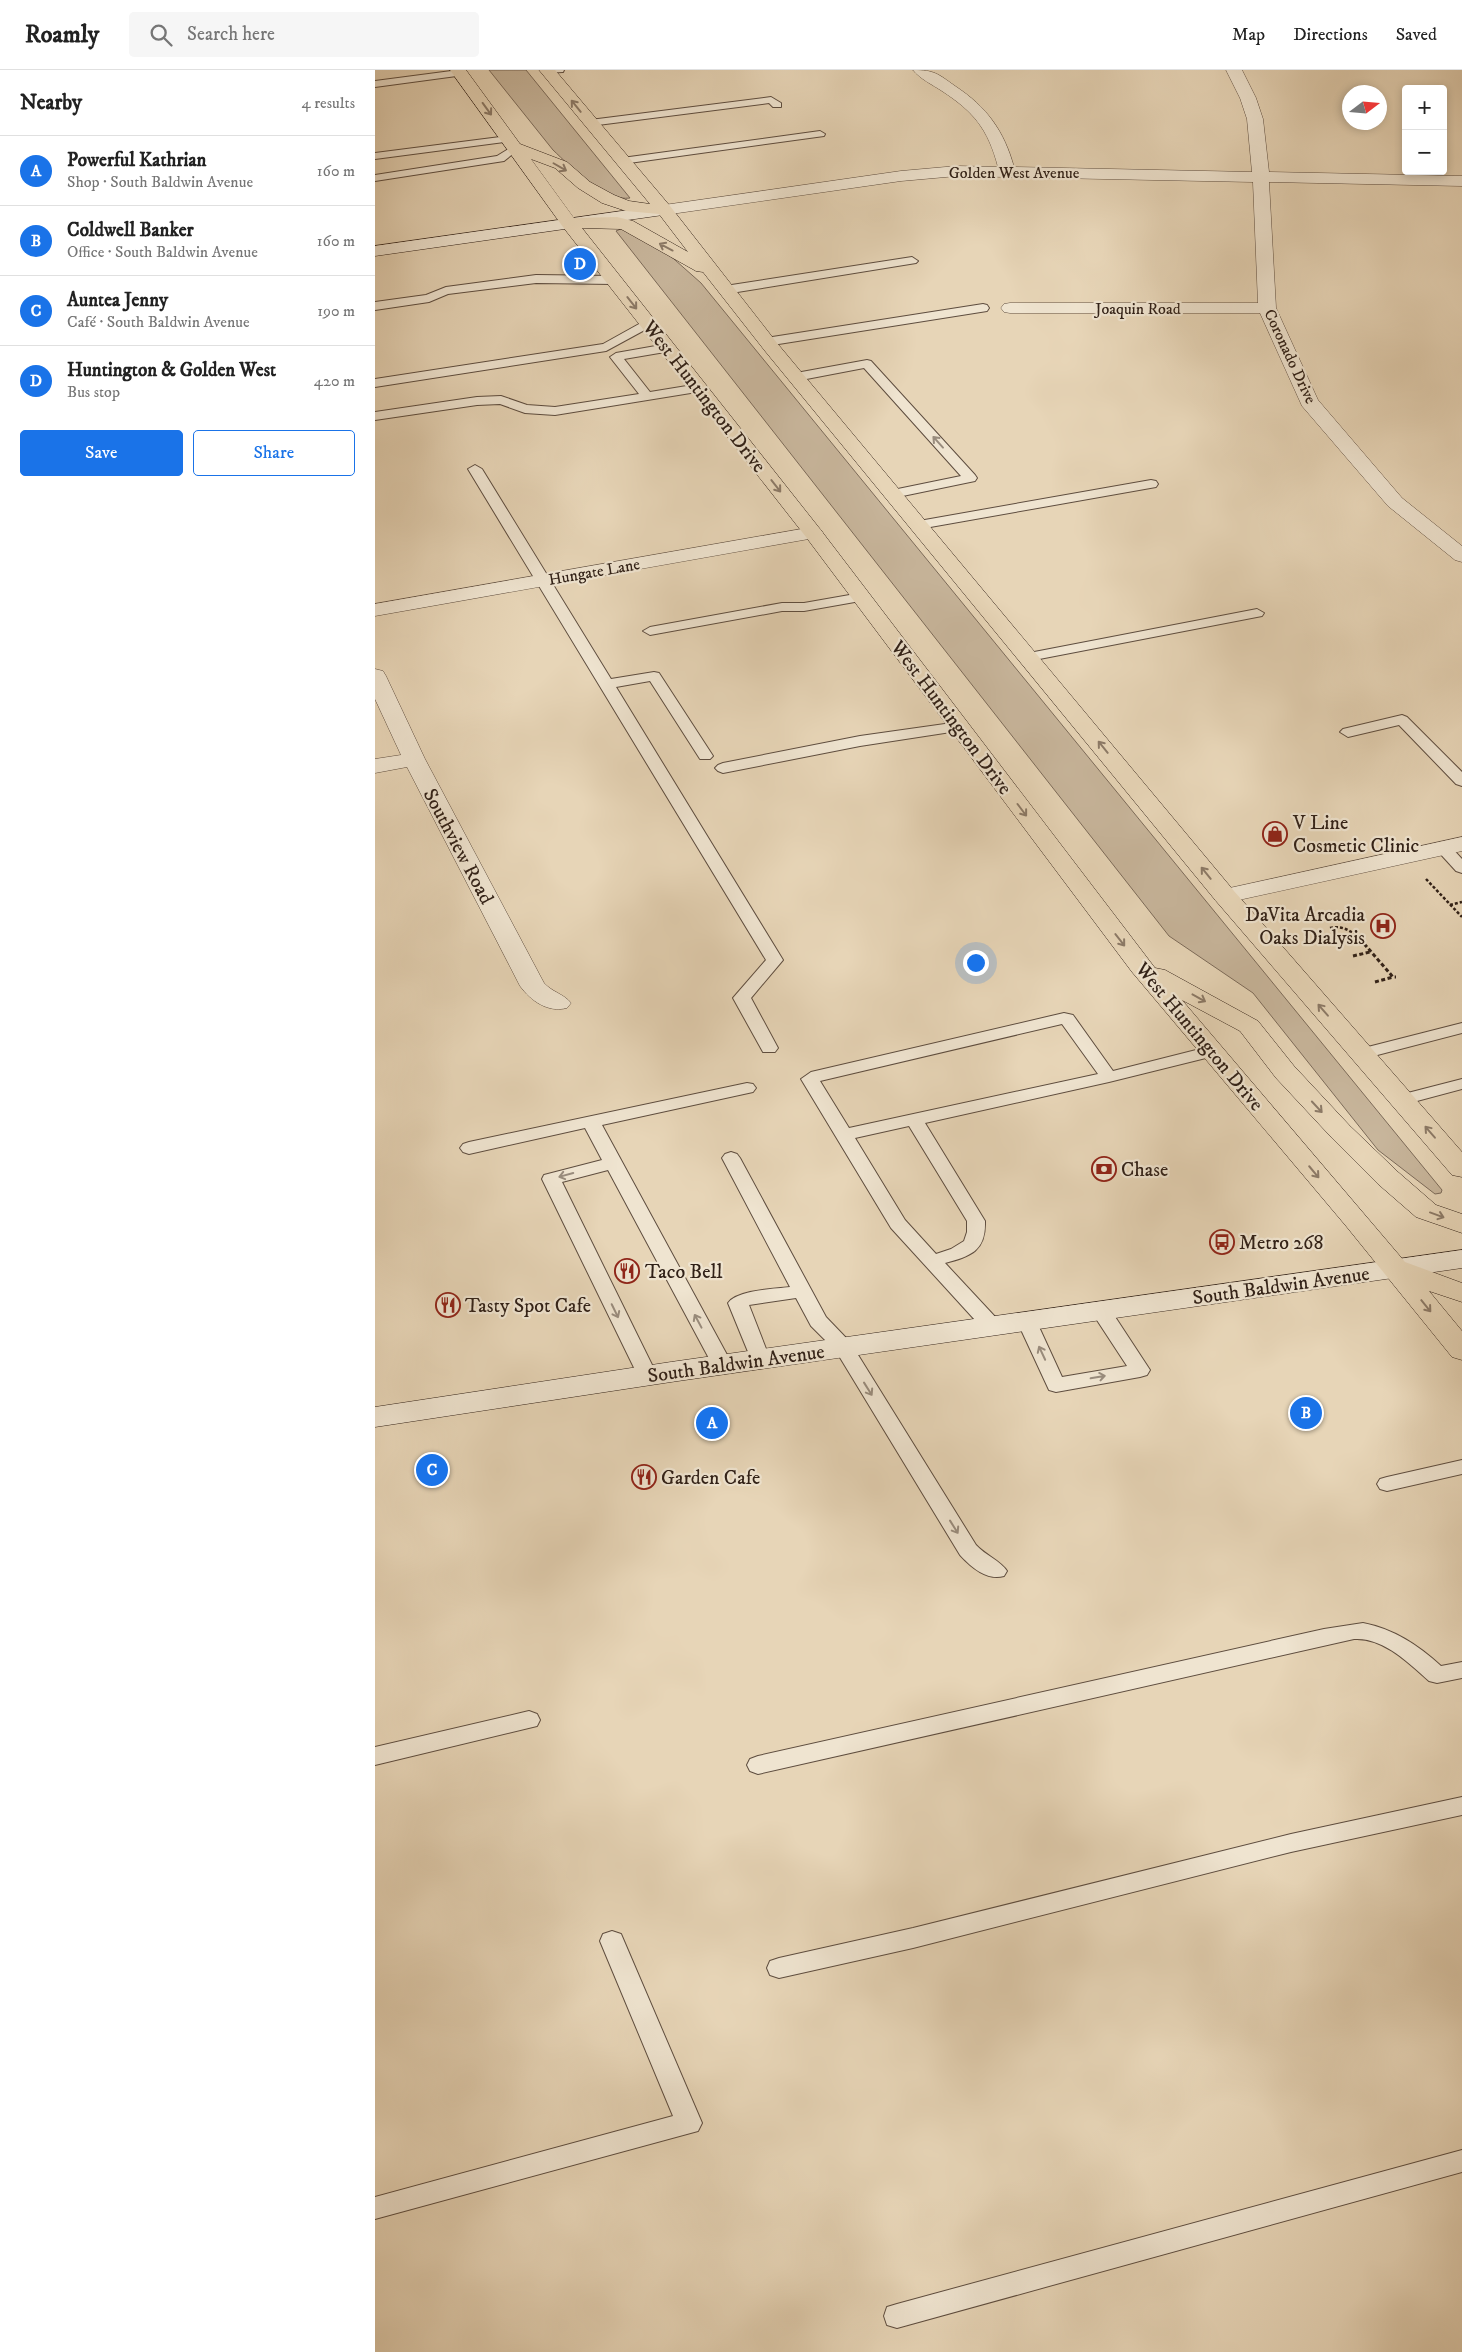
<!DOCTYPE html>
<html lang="en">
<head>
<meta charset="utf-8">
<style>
  :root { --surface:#fff; --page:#f6f6f6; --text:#222; --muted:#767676; --line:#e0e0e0; --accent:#1a73e8 }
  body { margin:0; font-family:"IM FELL DW Pica",serif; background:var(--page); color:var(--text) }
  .controls { position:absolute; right:15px; top:15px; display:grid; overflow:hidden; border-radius:5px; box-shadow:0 2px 8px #0003 }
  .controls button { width:45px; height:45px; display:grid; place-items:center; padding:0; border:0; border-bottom:1px solid var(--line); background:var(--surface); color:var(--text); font:25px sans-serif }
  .compass { position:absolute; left:967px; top:15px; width:45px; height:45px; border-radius:50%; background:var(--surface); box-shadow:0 2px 8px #0003; rotate:74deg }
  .you { position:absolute; left:600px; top:892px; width:18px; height:18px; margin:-12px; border:4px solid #fff; border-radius:50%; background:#1a73e8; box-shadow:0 0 0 8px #1a73e833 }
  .badge { display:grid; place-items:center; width:32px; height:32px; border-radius:50%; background:var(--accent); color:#fff; font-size:16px; font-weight:700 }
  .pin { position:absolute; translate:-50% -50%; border:2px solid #fff; box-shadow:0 1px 5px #0006 }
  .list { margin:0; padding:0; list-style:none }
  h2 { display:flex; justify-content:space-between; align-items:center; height:65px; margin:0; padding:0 20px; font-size:21px }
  h2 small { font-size:16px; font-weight:400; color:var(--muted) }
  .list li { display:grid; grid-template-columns:32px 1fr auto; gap:15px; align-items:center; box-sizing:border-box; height:70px; padding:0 20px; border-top:1px solid var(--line) }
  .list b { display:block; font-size:19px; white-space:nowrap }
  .list p { margin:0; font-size:16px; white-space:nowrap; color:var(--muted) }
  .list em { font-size:16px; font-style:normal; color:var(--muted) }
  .actions { display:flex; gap:10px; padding:15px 20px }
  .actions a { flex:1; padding:11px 0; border:1px solid var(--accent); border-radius:5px; text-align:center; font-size:18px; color:var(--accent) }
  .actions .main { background:var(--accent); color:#fff }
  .icon { flex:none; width:28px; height:28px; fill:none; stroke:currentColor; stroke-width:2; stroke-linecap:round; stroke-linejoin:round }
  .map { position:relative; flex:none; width:1087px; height:2282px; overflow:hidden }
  header { display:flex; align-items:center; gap:30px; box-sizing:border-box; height:70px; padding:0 25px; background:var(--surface); border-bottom:1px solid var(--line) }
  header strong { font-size:24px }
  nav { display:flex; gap:28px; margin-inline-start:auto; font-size:18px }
  .search { width:350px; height:45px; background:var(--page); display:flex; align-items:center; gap:12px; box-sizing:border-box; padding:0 18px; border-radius:5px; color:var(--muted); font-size:19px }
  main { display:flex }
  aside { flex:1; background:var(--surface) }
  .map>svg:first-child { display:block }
  .green { fill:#c8b69c; stroke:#7c6b5a }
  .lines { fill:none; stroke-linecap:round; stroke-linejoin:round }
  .lane-casing { stroke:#5e4d3f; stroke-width:2 }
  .street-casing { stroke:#5e4d3f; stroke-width:1 }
  .secondary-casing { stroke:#302017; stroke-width:1 }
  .primary-casing { stroke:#302017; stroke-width:1 }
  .path-far1 { stroke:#302017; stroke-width:2.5; stroke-dasharray:3 2; stroke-linecap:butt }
  .path { stroke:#302017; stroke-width:3; stroke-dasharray:4 2.5; stroke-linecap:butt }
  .lane { fill:#efe4d0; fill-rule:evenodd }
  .street { fill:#efe4d0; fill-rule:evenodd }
  .secondary { fill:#efe4d0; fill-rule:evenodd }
  .primary { fill:#e7d5b7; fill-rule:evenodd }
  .oneway { stroke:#8c7a67 }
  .oneway2 { stroke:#998c7d }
  .labels { text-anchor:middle; stroke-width:4.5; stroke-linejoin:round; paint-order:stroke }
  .far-street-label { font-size:16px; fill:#302017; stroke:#efe4d0 }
  .street-label { font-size:20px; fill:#302017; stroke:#efe4d0 }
  .poi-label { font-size:20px; fill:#302017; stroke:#efe4d0; text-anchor:start }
</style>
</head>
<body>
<header>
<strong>Roamly</strong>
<div class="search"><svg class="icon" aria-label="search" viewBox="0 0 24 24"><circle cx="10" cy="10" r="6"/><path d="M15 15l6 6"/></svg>Search here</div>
<nav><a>Map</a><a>Directions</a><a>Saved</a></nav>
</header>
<main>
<aside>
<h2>Nearby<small>4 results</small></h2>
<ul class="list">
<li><span class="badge">A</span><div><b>Powerful Kathrian</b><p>Shop · South Baldwin Avenue</p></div><em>160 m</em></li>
<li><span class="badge">B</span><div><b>Coldwell Banker</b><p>Office · South Baldwin Avenue</p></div><em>160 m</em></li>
<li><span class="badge">C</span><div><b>Auntea Jenny</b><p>Café · South Baldwin Avenue</p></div><em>190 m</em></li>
<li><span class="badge">D</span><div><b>Huntington &amp; Golden West</b><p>Bus stop</p></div><em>420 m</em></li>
</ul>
<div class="actions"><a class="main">Save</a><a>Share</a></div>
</aside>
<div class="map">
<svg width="1087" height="2282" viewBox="0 0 1087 2282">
  <rect width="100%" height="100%" fill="#e7d5b7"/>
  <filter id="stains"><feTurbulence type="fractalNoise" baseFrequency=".004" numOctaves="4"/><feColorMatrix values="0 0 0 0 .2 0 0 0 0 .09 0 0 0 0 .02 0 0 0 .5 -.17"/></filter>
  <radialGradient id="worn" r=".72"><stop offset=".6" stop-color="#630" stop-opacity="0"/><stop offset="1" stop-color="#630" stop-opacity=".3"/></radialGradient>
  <g class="green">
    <path d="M114 0H151L255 128C230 132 196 97 178 80Z"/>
    <polygon points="248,158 291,182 326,213 1067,1120 1066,1123 1060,1124 1003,1080 878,923 794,866 241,161"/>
  </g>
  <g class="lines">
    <defs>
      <g id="lane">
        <polygon points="84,0 89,1 89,5 0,17 0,11"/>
        <polygon points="169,0 189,0 188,2 169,3"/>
        <polygon points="396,27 406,33 406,37 398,37 394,33 215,56 210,53 215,50"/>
        <polygon points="445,61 450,64 449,66 247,94 242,91 247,88"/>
        <polygon points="133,66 137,67 137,71 0,89 0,83"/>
        <polygon points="140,75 145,78 129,91 0,111 0,105 122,86"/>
        <polygon points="537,187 543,191 541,193 350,224 344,220 350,216"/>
        <polygon points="161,205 239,206 245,210 239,214 161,213 73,224 54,232 0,240 0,232 51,225 71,217"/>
        <polygon points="608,234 612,235 614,238 612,241 391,276 385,272 391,268"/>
        <polygon points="273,249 277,250 279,253 277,256 231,281 0,317 0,309 228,274"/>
        <polygon points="292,274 298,278 296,281 249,289 275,322 324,314 328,315 330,318 328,321 180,345 150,343 125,334 102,335 0,350 0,342 102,327 126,326 152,335 180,337 264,324 235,287 241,283"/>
        <polygon points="492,290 496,291 600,405 602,408 600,411 518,428 513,427 511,424 513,421 586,406 489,298 421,311 415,307 421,303"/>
        <polygon points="100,395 107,399 236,609 279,602 284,603 338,686 335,689 325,689 275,611 241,617 408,890 376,928 403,978 400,982 388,982 358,928 391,890 93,399"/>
        <polygon points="776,410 781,411 783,414 781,417 544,459 537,455 544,451"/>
        <polygon points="486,523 491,524 493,527 491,530 429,541 407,541 275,565 268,561 275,557 407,533 429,533"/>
        <polygon points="882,539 889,543 887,546 654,591 647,587 654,583"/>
        <polygon points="1027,645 1032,647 1087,702 1087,716 1081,714 1024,655 973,667 965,662 968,659"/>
        <polygon points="584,652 592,657 589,660 485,676 348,703 343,701 340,698 343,695 348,693 485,666"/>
        <polygon points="1068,773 1074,775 1087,789 1087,803 1081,801 1060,778 1062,775"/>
        <path d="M689 943 698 945 738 1001 837 976 843 977 846 981 843 985 734 1012 550 1053 610 1151C611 1181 596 1186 570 1193L624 1251 627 1256 624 1261 617 1262 610 1261 516 1158 426 1009 436 1002ZM687 954 723 1004 474 1058 445 1011ZM534 1056 592 1151V1162L589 1171 576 1179 561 1184 530 1150 480 1068Z"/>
        <polygon points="1087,953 1087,963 987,989 981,988 978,984 981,980"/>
        <polygon points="1087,1009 1087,1019 1027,1035 1021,1034 1018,1030 1021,1026"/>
        <polygon points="372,1013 378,1014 381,1018 378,1022 227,1055 357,1294 354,1299 347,1301 340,1299 337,1294 233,1100 187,1112 282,1305 279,1310 272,1312 265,1310 167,1109 169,1105 227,1090 210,1058 94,1084 88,1082 85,1078 88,1074 94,1072"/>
        <path d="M356 1082 362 1084 365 1088 451 1247 475 1272 601 1475C610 1485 626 1491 632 1501L629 1506C612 1511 596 1497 585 1485L461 1281 436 1256 421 1228 374 1235 395 1289 392 1294 385 1296 378 1294 353 1233C362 1220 399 1219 415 1217L347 1088 350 1084Z"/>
        <polygon points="726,1235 733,1236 775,1300 772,1305 765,1307 681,1322 674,1320 642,1251 645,1246 652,1245 659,1246 687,1307 752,1296 716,1241 719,1236"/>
        <polygon points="1087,1390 1087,1404 1012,1421 1005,1419 1002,1414 1005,1409 1012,1407"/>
        <path d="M988 1553C1019 1559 1043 1575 1066 1596L1087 1592V1608L1062 1613 1054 1611C1034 1593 1008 1567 979 1569L383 1704 375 1701 372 1695 375 1689 383 1686 949 1559Z"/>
        <polygon points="154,1641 162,1644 165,1650 162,1656 0,1695 0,1677"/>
        <polygon points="1087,1727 1087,1745 916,1782 538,1878 404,1908 395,1905 392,1898 395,1891 404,1888 538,1858 916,1764"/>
        <polygon points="237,1861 246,1864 327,2053 323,2061 0,2149 0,2127 298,2046 225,1871 228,1864"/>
        <polygon points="1087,2080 1087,2102 522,2258 512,2255 509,2246 512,2237 522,2234"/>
      </g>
      <g id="street">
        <path d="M538 0C560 0 563 4 580 16 612 37 629 61 639 97L877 102 872 49 865 28 851 0H867L881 28 888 49 894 102 1087 106V116L894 112 901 238 943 330 1027 428 1087 476V492L1080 490 1013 436 927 336 885 243H635L629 242 626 238 629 234 635 233H883L878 112 582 106 526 111 289 145 283 144 281 140 283 136 289 135 526 101 582 96 623 97C613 59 599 42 567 21 558 15 545 9 538 0Z"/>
        <polygon points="438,457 445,459 448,463 445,467 0,546 0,534"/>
        <path d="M0 599 8 601 11 606 50 689 169 913C177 922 189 924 196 933L192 938C173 943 156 931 145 916L32 697 0 703V689L26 685 0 629Z"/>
        <polygon points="1087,767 1087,781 850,833 841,831 838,826 841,821 850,819"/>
      </g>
      <g id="secondary">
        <polygon points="289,135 295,136 297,140 295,144 0,186 0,176"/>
        <polygon points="1087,1180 1087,1198 296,1312 0,1357 0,1337 296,1292"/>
      </g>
      <path id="primary" d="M75 0H91L145 74 192 92 215 112 239 125 254 131 275 134 164 0H180L295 136 402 273 859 821 1087 1082V1107L1077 1105 841 831 390 281 328 202 321 201 246 159 207 158 445 459 780 898 790 900 883 951 919 996 975 1056 1023 1102 1061 1135 1087 1144V1163L1041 1147 1003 1114 957 1068 901 1008 865 961 807 930 1030 1192 1087 1213V1232L1054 1221 1087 1261V1290L1077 1287 971 1156 757 902 431 467 188 157ZM156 89 180 98 203 118 227 133 251 141 284 144 313 182 258 151 242 147 199 148Z"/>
    </defs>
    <use href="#lane" class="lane-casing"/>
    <use href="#street" class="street-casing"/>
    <use href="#secondary" class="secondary-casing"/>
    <use href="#primary" class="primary-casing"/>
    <g class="path-far1">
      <polyline points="1051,809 1087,847"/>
      <polyline points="1075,835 1087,832"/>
      <path d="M955 858C967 855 977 861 986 870"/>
    </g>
    <g class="path">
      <polyline points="985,869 1018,907 1021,907"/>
      <polyline points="978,886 995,882"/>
      <polyline points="1000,912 1018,907"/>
    </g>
    <use href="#lane" class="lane"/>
    <use href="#street" class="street"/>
    <use href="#secondary" class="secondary"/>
    <use href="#primary" class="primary"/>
  </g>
  <defs><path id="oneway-shaft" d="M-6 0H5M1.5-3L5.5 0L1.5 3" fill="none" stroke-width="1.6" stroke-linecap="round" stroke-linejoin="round" transform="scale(1.25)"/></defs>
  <g class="oneway">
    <use href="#oneway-shaft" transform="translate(201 36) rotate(-129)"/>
    <use href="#oneway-shaft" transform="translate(112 39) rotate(54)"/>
    <use href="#oneway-shaft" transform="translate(185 97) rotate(30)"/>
    <use href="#oneway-shaft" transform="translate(291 177) rotate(-152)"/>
    <use href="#oneway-shaft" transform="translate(257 233) rotate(52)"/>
    <use href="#oneway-shaft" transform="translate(401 416) rotate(52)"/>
    <use href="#oneway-shaft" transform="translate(728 677) rotate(-129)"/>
    <use href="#oneway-shaft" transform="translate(647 740) rotate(53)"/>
    <use href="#oneway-shaft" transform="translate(831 803) rotate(-129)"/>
    <use href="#oneway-shaft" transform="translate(745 870) rotate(52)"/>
    <use href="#oneway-shaft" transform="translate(824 928) rotate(29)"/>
    <use href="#oneway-shaft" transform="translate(948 940) rotate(-131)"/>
    <use href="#oneway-shaft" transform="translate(942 1037) rotate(47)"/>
    <use href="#oneway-shaft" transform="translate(1055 1062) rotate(-131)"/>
    <use href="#oneway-shaft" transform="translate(939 1102) rotate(50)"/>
    <use href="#oneway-shaft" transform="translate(1062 1145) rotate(20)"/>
    <use href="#oneway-shaft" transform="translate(1051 1236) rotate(51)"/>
  </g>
  <g class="oneway2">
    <use href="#oneway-shaft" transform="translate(563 372) rotate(-132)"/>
    <use href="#oneway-shaft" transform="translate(191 1105) rotate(165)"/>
    <use href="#oneway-shaft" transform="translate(240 1241) rotate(64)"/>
    <use href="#oneway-shaft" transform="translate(323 1251) rotate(-118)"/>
    <use href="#oneway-shaft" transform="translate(667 1283) rotate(-115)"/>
    <use href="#oneway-shaft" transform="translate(723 1307) rotate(-10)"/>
    <use href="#oneway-shaft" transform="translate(493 1319) rotate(58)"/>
    <use href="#oneway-shaft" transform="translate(579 1457) rotate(58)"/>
  </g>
  <defs>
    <symbol id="shop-ring" viewBox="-11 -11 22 22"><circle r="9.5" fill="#efe4d0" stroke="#8f2418" stroke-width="1.5"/><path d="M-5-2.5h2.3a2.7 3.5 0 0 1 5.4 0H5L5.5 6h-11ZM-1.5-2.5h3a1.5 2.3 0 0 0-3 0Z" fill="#8f2418"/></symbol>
    <symbol id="hospital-ring" viewBox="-11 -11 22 22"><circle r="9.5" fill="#efe4d0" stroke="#8f2418" stroke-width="1.5"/><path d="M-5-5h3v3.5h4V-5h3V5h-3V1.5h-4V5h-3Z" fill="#8f2418"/></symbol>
    <symbol id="bank-ring" viewBox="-11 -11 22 22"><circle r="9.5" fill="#efe4d0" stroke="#8f2418" stroke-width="1.5"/><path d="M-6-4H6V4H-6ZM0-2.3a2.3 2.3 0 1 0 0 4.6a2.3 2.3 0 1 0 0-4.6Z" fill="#8f2418"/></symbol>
    <symbol id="bus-ring" viewBox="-11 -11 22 22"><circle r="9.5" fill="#efe4d0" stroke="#8f2418" stroke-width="1.5"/><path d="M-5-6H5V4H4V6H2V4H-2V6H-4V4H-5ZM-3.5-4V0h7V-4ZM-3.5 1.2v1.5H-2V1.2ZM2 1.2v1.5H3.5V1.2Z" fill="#8f2418"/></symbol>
    <symbol id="restaurant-ring" viewBox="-11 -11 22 22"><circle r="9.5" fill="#efe4d0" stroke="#8f2418" stroke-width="1.5"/><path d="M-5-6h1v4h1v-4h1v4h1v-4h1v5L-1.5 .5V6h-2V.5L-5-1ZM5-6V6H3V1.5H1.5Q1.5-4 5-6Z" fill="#8f2418"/></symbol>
  </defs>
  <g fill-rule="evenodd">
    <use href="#shop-ring" x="886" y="750" width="28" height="28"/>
    <use href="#hospital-ring" x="994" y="842" width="28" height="28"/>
    <use href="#bank-ring" x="715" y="1085" width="28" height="28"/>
    <use href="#bus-ring" x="833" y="1158" width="28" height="28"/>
    <use href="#restaurant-ring" x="238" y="1187" width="28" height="28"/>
    <use href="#restaurant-ring" x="59" y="1221" width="28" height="28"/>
    <use href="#restaurant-ring" x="255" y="1393" width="28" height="28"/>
  </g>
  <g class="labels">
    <g class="far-street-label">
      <text x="639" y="108">Golden West Avenue</text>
      <text x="763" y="244">Joaquin Road</text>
      <text transform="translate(916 286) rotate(65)" y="6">Coronado Drive</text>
      <text transform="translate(219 501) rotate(-10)" y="6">Hungate Lane</text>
    </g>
    <g class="street-label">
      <text transform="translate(330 326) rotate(52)" y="7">West Huntington Drive</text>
      <text transform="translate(577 647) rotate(53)" y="7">West Huntington Drive</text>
      <text transform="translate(84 776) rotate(62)" y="7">Southview Road</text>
      <text transform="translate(825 966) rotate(50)" y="7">West Huntington Drive</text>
      <text transform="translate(906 1215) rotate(-8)" y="7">South Baldwin Avenue</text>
      <text transform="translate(361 1293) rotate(-8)" y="7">South Baldwin Avenue</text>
    </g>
    <g class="poi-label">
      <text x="918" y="759">V Line<tspan x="918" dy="23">Cosmetic Clinic</tspan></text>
      <text x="990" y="851" text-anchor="end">DaVita Arcadia<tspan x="990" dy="23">Oaks Dialysis</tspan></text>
      <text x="746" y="1106">Chase</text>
      <text x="864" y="1179">Metro 268</text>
      <text x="270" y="1208">Taco Bell</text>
      <text x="90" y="1242">Tasty Spot Cafe</text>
      <text x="286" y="1414">Garden Cafe</text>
    </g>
  </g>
  <rect width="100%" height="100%" filter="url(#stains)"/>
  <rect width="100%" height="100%" fill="url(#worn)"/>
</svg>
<div class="controls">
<button>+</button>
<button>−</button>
</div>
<svg class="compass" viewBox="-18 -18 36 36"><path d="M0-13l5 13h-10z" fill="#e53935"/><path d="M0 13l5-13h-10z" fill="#767676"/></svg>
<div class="you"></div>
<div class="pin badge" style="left:337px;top:1353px">A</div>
<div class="pin badge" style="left:931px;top:1343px">B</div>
<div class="pin badge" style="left:57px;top:1400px">C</div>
<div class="pin badge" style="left:205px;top:194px">D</div>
</div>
</main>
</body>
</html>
